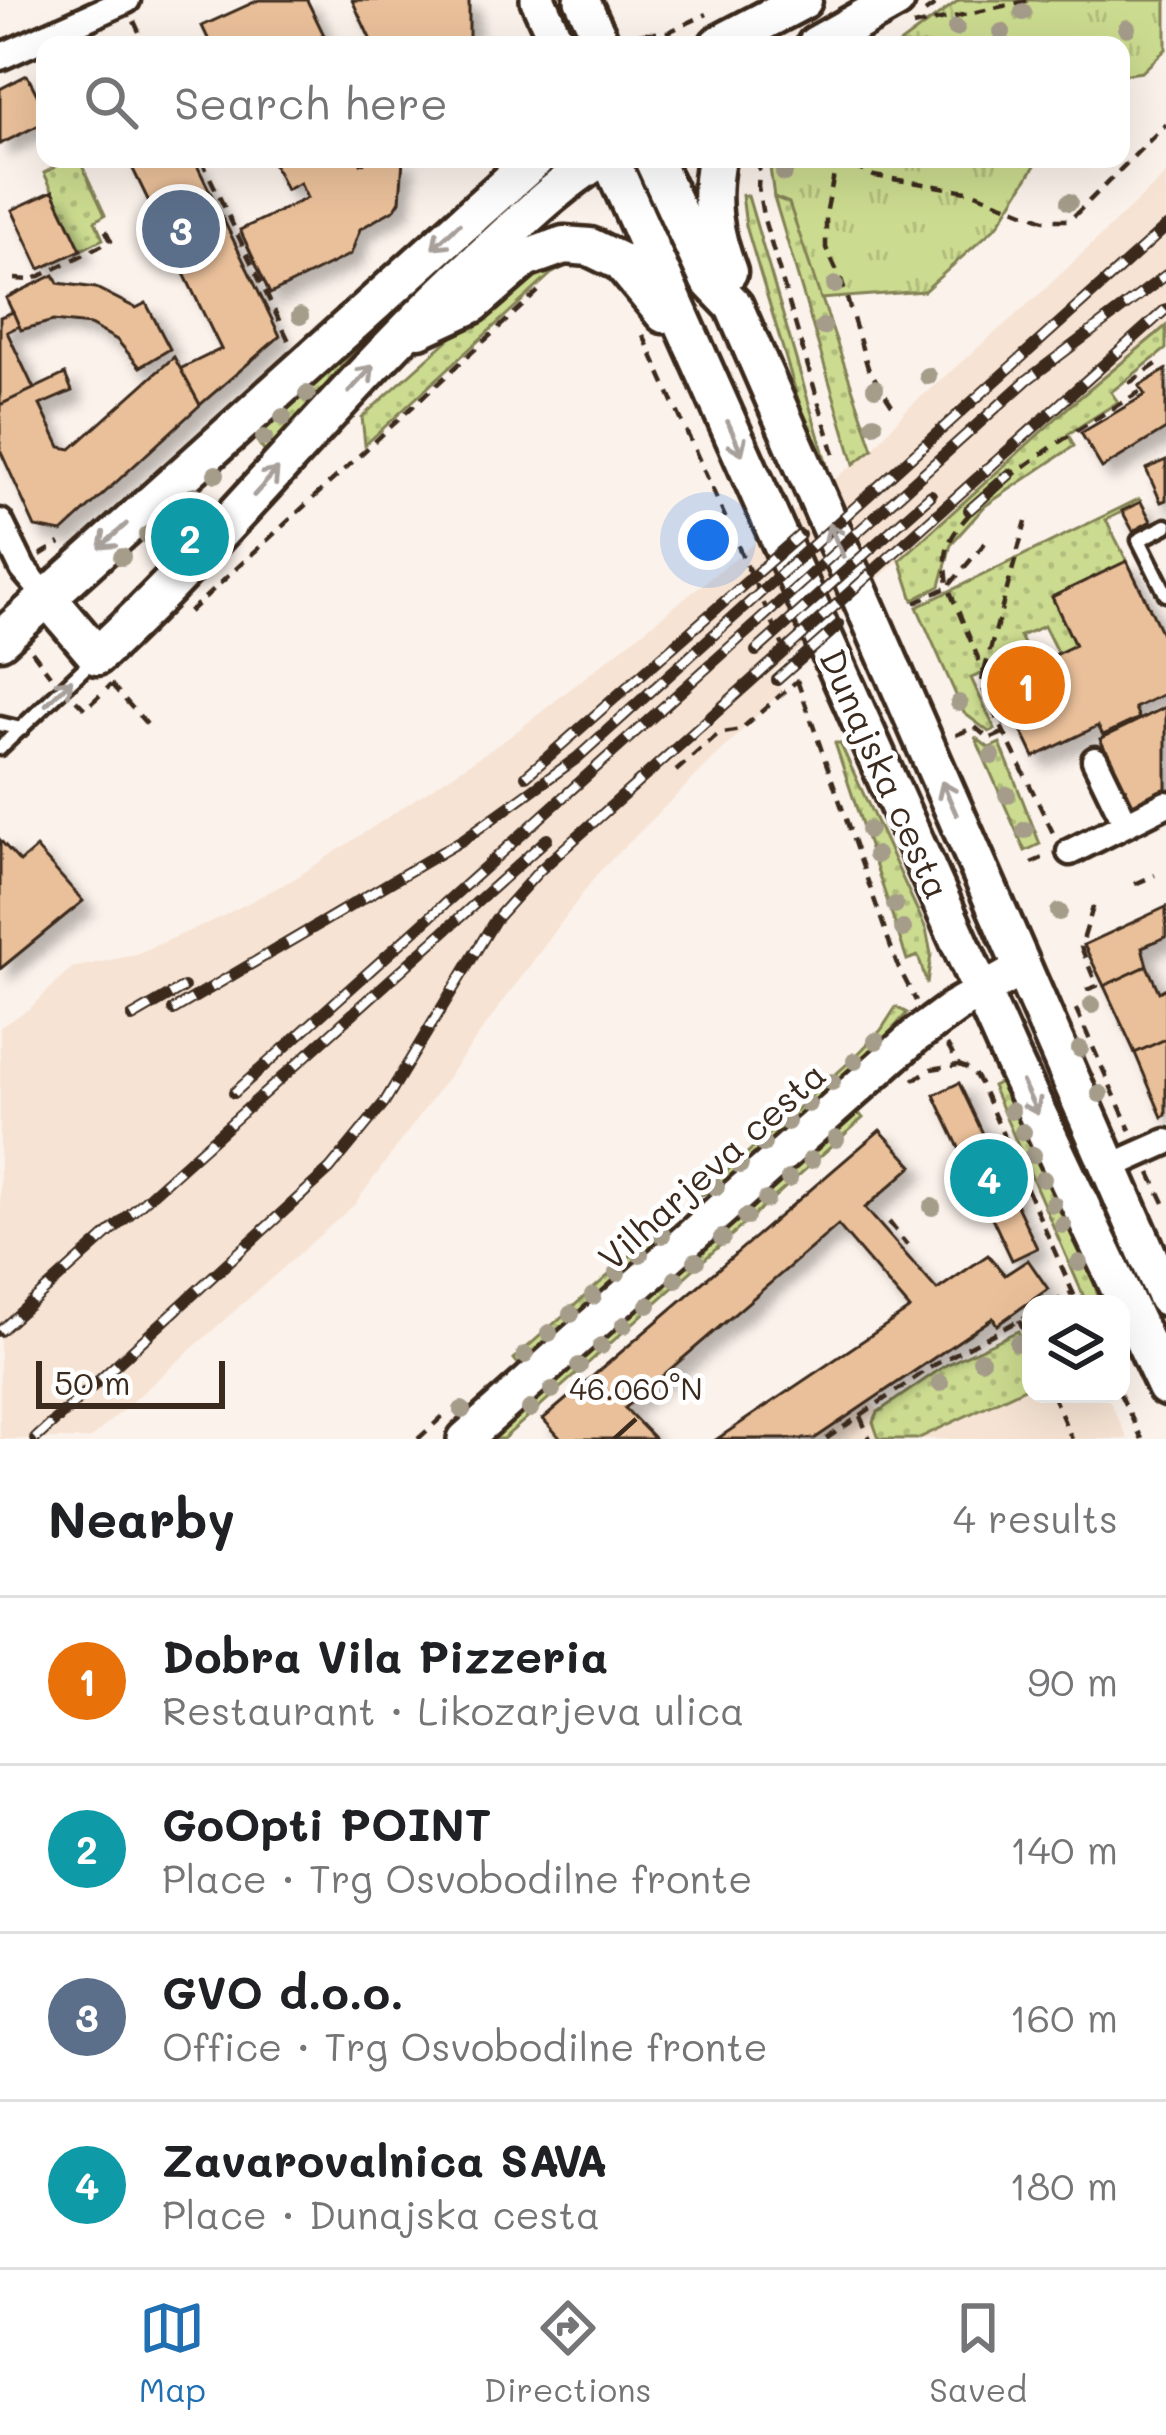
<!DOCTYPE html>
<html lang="en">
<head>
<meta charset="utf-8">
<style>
  :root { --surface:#fff; --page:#f6f6f6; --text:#202124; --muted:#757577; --line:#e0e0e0; --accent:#1f6fb2 }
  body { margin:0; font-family:Mali,sans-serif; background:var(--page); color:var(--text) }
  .controls { position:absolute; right:36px; bottom:36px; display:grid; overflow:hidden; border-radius:24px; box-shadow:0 12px 48px #0002 }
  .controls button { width:108px; height:108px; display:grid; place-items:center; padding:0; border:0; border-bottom:3px solid var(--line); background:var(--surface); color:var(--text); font:60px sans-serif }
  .scale { position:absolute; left:36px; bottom:30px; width:189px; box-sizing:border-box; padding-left:12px; border:6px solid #3b2a1e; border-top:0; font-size:33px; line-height:42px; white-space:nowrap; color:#3b2a1e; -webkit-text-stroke:9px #fff; paint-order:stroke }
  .you { position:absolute; left:708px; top:540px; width:42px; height:42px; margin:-30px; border:9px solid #fff; border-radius:50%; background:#1a73e8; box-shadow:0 0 0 18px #1a73e833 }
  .badge { display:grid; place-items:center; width:78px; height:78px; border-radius:50%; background:var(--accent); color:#fff; font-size:39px; font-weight:700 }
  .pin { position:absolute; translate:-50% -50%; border:6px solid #fff; box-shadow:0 3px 12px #0006 }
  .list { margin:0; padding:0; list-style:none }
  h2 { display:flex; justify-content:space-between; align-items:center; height:156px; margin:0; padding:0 48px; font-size:51px }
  h2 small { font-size:39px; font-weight:400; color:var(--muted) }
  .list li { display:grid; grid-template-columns:78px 1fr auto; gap:36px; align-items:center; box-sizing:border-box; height:168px; padding:0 48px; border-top:3px solid var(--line) }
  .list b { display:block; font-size:45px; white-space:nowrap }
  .list p { margin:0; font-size:39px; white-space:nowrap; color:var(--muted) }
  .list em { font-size:39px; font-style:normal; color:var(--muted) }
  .icon { flex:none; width:66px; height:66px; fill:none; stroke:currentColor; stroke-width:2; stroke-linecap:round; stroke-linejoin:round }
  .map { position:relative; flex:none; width:1166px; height:1439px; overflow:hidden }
  .search { position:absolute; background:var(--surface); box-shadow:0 12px 48px #0002; left:36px; right:36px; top:36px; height:132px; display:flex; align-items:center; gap:30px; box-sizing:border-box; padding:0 42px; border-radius:24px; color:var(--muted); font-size:45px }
  .sheet { height:828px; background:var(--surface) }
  nav { display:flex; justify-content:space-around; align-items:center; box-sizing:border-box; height:168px; border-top:3px solid var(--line); background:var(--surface); font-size:33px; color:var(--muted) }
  nav a { display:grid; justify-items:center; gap:6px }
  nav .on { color:var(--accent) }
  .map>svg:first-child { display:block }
  .built { fill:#f6e3d3 }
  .grass { fill:url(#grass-dots); stroke:#838256; stroke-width:3 }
  .park { fill:url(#park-tufts); stroke:#838256; stroke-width:3 }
  .building { fill:#eac09a; stroke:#3b2a1e; stroke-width:3; filter:url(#shadow) }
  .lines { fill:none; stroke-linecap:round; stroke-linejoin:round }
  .lane-casing { stroke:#3b2a1e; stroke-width:21 }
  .street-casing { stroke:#3b2a1e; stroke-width:33 }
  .secondary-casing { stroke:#3b2a1e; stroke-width:42 }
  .primary-casing { stroke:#3b2a1e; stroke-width:45 }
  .path { stroke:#3b2a1e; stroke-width:4.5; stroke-dasharray:12 9; stroke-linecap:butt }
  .lane { stroke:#fff; stroke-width:12 }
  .street { stroke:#fff; stroke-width:24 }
  .secondary { stroke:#fff; stroke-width:33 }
  .primary { stroke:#fff; stroke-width:36 }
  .rail-casing { stroke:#3b2a1e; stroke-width:12 }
  .rail { stroke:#fff; stroke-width:8; stroke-dasharray:22; stroke-linecap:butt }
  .tree { fill:#a59c8a }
  .oneway { stroke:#a79f9a }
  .ticks { fill:none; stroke:#3b2a1e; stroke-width:4.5 }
  .labels { text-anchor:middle; stroke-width:10; stroke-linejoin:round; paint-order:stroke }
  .street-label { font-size:36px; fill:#3b2a1e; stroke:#fff }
  .ticks-label { font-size:30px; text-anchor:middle; fill:#3b2a1e; stroke:#fff; stroke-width:10; stroke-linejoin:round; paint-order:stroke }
</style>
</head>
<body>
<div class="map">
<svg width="1166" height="1439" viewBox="0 0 1166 1439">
  <defs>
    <pattern id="grass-dots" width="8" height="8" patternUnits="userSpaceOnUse" patternTransform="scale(3)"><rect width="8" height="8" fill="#cbdb8f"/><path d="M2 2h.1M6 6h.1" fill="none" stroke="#afbc7b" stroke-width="1.8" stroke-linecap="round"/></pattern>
    <pattern id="park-tufts" width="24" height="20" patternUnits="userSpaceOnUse" patternTransform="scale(3)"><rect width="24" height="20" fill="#cbdb8f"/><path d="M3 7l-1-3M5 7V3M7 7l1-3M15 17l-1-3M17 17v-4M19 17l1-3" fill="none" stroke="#afbc7b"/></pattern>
    <filter id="shadow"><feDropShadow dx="10" dy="10" stdDeviation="6" flood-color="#0004"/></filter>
  </defs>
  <rect width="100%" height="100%" fill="#fbf2eb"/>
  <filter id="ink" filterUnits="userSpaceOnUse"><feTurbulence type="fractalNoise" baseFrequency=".00833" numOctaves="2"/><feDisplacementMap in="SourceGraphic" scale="24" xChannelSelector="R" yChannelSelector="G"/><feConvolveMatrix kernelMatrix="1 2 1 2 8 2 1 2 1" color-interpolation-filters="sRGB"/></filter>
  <g filter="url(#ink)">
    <g class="built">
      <polygon points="1166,174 1166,326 1072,404 772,674 782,691 597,874 354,1205 90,1439 0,1439 0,1027 29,1009 72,968 134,955 217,919 294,879 511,736 873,449 905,411 1043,291"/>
      <polygon points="1031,1325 1031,1394 1106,1394 1128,1439 814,1439 870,1401 879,1411 946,1365"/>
    </g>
    <g class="grass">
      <polygon points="71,159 79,159 105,215 95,221 103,239 81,250 44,173"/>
      <polygon points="536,176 539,180 363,341 267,455 251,433"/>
      <polygon points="742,195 748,196 837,499 817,462 746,226"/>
      <polygon points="774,197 789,202 873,449 854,464"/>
      <polygon points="566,255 564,267 551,274 365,445 362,417 524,272"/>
      <polygon points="1166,326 1166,349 1111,392 1118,402 1068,434 1074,446 985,506 951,544 940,586 913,600 900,560 1072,404"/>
      <polygon points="1139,499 1141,502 1106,520 1127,561 1052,597 1075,645 1058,654 1044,626 1020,636 1034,665 1016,719 1004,724 981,674 971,678 995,729 989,732 964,713 917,607"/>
      <polygon points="975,737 989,748 1000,743 1040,844 1025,851"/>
      <polygon points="835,743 840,743 926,929 931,954 927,984 918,956 907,960"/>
      <polygon points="896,1007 907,1013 890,1032 717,1191 700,1195 856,1056 881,1030"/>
      <polygon points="1006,1079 1090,1267 1100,1304 1087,1304 992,1086"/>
      <polygon points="857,1111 863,1118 503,1439 490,1439"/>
      <polygon points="671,1220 667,1234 519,1365 514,1359"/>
      <polygon points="1018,1331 1031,1359 1031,1385 917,1439 879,1439 873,1422 878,1412 946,1365"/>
    </g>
    <g class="park">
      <polygon points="959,0 1166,0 1166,49 1142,72 1121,75 1121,45 898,45"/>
      <polygon points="774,159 1039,159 998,225 924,291 821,299 789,203 774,197 770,168"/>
    </g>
    <g class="building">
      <polygon points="259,0 307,0 324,35 318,38 321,45 211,45 202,26"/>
      <polygon points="352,0 469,0 469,45 373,45"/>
      <polygon points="27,75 45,110 45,122 0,144 0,89"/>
      <polygon points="128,159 194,159 280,336 200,405 180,369 221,349"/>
      <polygon points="271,159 359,159 361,164 371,159 403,159 400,201 395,209 360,229 351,254 270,294 240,230 307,198 300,183 286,190"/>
      <polygon points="53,191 81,250 40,269 12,210"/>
      <polygon points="54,275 58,283 96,288 136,308 146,303 170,349 140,367 117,340 90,325 53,321 21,330 6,298"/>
      <polygon points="13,312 19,326 7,332 34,389 0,405 0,317"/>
      <polygon points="174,357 200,405 62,532 35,527 0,450 0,405 65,374 72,391 40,405 60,447 71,449"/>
      <polygon points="1166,370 1166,429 1102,468 1081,433 1145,395 1139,386"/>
      <polygon points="1166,460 1166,500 1161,502 1146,469"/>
      <polygon points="1141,502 1151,521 1133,531 1122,511"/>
      <polygon points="1127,561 1166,642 1166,693 1135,708 1139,718 1103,735 1098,726 1034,757 998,682 1075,645 1052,597"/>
      <polygon points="1166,707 1166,795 1134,810 1100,739"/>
      <polygon points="0,840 20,862 36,848 83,901 0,969"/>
      <polygon points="1166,907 1166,937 1142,947 1147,966 1104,986 1084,945"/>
      <polygon points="1147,966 1159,992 1166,988 1166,1039 1135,1053 1104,986"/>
      <polygon points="1166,1039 1166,1115 1162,1117 1135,1053"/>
      <polygon points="959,1083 1037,1248 1012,1260 934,1095"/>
      <polygon points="880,1130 913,1166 865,1208 937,1290 988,1255 1005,1275 1028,1260 1048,1289 997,1325 993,1318 814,1439 717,1439 910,1309 838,1225 625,1408 655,1439 561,1439 543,1419"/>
    </g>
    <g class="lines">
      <defs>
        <g id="lane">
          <polyline points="1166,526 1139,540 1166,594"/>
          <polyline points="0,724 21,729"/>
          <polyline points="0,748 95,658"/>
        </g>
        <g id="street">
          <polyline points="0,57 127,0"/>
          <polyline points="0,522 23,569 47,597"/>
          <polyline points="1095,760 1126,824"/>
          <polyline points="1070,852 1166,804"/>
          <polyline points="1110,1167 1166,1142"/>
        </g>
        <g id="secondary">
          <polyline points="538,0 558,45"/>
          <polyline points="582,0 603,45"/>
          <polyline points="465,1439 915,1036 956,1006 1023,968"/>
        </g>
        <g id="primary">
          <polyline points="718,45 803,0"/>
          <polyline points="816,45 896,0"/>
          <polyline points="610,159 1009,1053 1166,1387"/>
          <polyline points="653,159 709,280 734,306 1166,1297"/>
          <path d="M716 159C708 201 713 233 728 272"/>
          <polyline points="419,329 473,304 525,259 564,245 590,247 621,262 664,314"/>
          <path d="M47 597 97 656C234 529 348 378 487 253 523 220 558 185 600 159"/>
          <polyline points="0,640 535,159"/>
        </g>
      </defs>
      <use href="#lane" class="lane-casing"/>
      <use href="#street" class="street-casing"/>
      <use href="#secondary" class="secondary-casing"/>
      <use href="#primary" class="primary-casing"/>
      <g class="path">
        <polyline points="925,12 942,0"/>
        <polyline points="134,21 145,45"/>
        <polyline points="913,26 1031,0"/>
        <polyline points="645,33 666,33 707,14"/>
        <polyline points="632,35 645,33 651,45"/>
        <polyline points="201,159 290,343"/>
        <polyline points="760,159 758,186 763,216 834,454"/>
        <polyline points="15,279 32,280 111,241 102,223"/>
        <polyline points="643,335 792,666 897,964 916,1001"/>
        <polyline points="892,405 868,368 842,282 826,248 826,214 836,165 850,165 874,176 973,192 1044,220 1070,220 1166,124"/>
        <polyline points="985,543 948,587 984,672 981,685 1054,835"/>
        <polyline points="40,555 60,543"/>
        <path d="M915 603 948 587C947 572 943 555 950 541 975 490 1088 423 1138 393L1131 382 1164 359"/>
        <polyline points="189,612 543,287"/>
        <polyline points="32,651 50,675"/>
        <polyline points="984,672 1026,521"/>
        <polyline points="111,684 152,730"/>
        <polyline points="76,700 85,709 111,685"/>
        <polyline points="956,735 975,727 989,739 1003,733"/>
        <polyline points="676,771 718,734 740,730 798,680"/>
        <polyline points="1031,863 1047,856"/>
        <polyline points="1135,884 1155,875"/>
        <polyline points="1086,990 1097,986 1081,947 1094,904"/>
        <polyline points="1076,1009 1130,1130"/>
        <polyline points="947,1045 959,1065 972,1070 981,1085 1078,1304"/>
        <polyline points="913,1080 931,1069 958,1065"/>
        <polyline points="1150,1173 1166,1207"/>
        <polyline points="889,1222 907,1245"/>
        <polyline points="1050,1304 1073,1292"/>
        <polyline points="1019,1320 1031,1346"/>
        <polyline points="1052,1394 1072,1439"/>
        <polyline points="1120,1394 1142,1439"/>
        <polyline points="860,1416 870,1439"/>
        <polyline points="418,1439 443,1416"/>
        <polyline points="826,1439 934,1365 1031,1314"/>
      </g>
      <use href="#lane" class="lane"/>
      <use href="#street" class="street"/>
      <use href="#secondary" class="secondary"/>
      <use href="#primary" class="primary"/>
      <defs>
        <g id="rail">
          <polyline points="969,510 1010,474"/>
          <polyline points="756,651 931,495"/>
          <polyline points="777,680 839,625"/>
          <polyline points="526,776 800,535"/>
          <polyline points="173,1010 464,839 577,758 1166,227"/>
          <polyline points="132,1017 184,987"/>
          <polyline points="234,1093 1027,380 1166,275"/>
          <polyline points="0,1331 547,839"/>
          <polyline points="35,1439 330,1169 384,1103 495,920 539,871 1166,309"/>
        </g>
      </defs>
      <use href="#rail" class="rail-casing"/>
      <use href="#rail" class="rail"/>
    </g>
    <g class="tree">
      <circle cx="1023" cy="12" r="9"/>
      <circle cx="956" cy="28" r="9"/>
      <circle cx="1127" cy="28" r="9"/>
      <circle cx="1002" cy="32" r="9"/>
      <circle cx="784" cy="173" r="9"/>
      <circle cx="1069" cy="202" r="9"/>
      <circle cx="835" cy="285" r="9"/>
      <circle cx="300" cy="316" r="9"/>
      <circle cx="823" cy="327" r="9"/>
      <circle cx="928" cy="376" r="9"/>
      <circle cx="875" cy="388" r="9"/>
      <circle cx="307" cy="394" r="9"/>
      <circle cx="283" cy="417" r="9"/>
      <circle cx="874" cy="424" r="9"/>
      <circle cx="264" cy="438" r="9"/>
      <circle cx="216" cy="474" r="9"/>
      <circle cx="195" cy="495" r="9"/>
      <circle cx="170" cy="515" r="9"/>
      <circle cx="147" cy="535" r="9"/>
      <circle cx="122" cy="557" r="9"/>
      <circle cx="959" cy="703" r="9"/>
      <circle cx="992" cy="756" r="9"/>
      <circle cx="1007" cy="795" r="9"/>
      <circle cx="869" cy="830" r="9"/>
      <circle cx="1025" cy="830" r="9"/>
      <circle cx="876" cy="855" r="9"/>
      <circle cx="895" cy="905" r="9"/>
      <circle cx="1059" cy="912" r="9"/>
      <circle cx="903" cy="929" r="9"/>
      <circle cx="1092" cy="1005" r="9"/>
      <circle cx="876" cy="1041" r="9"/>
      <circle cx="1080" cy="1049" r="9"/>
      <circle cx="855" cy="1061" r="9"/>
      <circle cx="832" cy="1082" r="9"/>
      <circle cx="1100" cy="1094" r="9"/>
      <circle cx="808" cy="1104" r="9"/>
      <circle cx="1011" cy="1111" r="9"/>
      <circle cx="787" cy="1122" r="9"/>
      <circle cx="1023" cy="1132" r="9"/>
      <circle cx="836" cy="1139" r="9"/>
      <circle cx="763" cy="1144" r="9"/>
      <circle cx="1033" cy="1155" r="9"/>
      <circle cx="811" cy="1160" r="9"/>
      <circle cx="740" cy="1165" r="9"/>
      <circle cx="789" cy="1179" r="9"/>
      <circle cx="1043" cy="1179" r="9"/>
      <circle cx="716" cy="1187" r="9"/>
      <circle cx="766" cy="1200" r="9"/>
      <circle cx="1053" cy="1204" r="9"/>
      <circle cx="932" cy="1207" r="9"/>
      <circle cx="746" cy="1217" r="9"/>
      <circle cx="1063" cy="1225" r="9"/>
      <circle cx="662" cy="1235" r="9"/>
      <circle cx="722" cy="1238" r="9"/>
      <circle cx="640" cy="1254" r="9"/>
      <circle cx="696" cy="1261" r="9"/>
      <circle cx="1079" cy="1263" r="9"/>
      <circle cx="617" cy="1273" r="9"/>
      <circle cx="676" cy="1279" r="9"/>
      <circle cx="593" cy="1296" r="9"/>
      <circle cx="648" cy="1305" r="9"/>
      <circle cx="571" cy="1314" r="9"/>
      <circle cx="624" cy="1325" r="9"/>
      <circle cx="549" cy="1333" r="9"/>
      <circle cx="1018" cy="1343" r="9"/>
      <circle cx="601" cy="1346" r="9"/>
      <circle cx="525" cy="1355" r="9"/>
      <circle cx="981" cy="1360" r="9"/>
      <circle cx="579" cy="1366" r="9"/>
      <circle cx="940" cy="1383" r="9"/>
      <circle cx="552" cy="1390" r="9"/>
      <circle cx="530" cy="1409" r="9"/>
      <circle cx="462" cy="1410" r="9"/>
    </g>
    <defs><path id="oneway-shaft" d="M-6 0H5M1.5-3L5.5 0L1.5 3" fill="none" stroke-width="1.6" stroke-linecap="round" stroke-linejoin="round" transform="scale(3)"/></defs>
    <g class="oneway">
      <use href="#oneway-shaft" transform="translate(446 236) rotate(138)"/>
      <use href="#oneway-shaft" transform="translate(361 379) rotate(-47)"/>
      <use href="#oneway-shaft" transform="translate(735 438) rotate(66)"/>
      <use href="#oneway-shaft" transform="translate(266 482) rotate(-48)"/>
      <use href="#oneway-shaft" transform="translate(113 536) rotate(138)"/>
      <use href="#oneway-shaft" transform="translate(836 540) rotate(-114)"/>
      <use href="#oneway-shaft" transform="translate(59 692) rotate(-44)"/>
      <use href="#oneway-shaft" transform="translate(949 798) rotate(-114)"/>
      <use href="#oneway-shaft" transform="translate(1030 1098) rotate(65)"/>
    </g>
  </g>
  <path class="ticks" d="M614 1439 636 1419"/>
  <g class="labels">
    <g class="street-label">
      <text transform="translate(885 774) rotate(66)" y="13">Dunajska cesta</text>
      <text transform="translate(712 1166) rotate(-42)" y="13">Vilharjeva cesta</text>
    </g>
  </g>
  <g class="ticks-label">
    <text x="636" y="1400">46.060°N</text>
  </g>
</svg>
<div class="controls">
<button><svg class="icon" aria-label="layers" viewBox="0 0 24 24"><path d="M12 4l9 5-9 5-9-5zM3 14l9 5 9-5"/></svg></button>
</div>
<div class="scale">50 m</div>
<div class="you"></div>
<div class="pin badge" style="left:1026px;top:685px;background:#e8710a">1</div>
<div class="pin badge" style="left:190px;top:537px;background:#0f9aa8">2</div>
<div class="pin badge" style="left:181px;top:229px;background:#5c6f8a">3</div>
<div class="pin badge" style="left:989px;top:1178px;background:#0f9aa8">4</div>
<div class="search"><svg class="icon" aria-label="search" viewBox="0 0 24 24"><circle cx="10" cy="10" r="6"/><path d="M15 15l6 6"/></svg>Search here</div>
</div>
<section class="sheet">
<h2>Nearby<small>4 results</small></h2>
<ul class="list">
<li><span class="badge" style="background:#e8710a">1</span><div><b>Dobra Vila Pizzeria</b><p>Restaurant · Likozarjeva ulica</p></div><em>90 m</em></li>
<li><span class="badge" style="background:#0f9aa8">2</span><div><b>GoOpti POINT</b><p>Place · Trg Osvobodilne fronte</p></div><em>140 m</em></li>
<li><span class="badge" style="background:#5c6f8a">3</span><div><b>GVO d.o.o.</b><p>Office · Trg Osvobodilne fronte</p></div><em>160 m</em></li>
<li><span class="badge" style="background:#0f9aa8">4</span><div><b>Zavarovalnica SAVA</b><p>Place · Dunajska cesta</p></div><em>180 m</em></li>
</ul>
</section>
<nav>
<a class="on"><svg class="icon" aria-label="map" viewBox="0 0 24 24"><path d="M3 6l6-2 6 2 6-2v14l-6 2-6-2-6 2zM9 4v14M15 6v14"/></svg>Map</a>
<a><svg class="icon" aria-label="directions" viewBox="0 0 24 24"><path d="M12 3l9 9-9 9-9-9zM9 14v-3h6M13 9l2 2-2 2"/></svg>Directions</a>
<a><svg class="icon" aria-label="saved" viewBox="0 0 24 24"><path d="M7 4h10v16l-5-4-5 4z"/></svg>Saved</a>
</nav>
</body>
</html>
